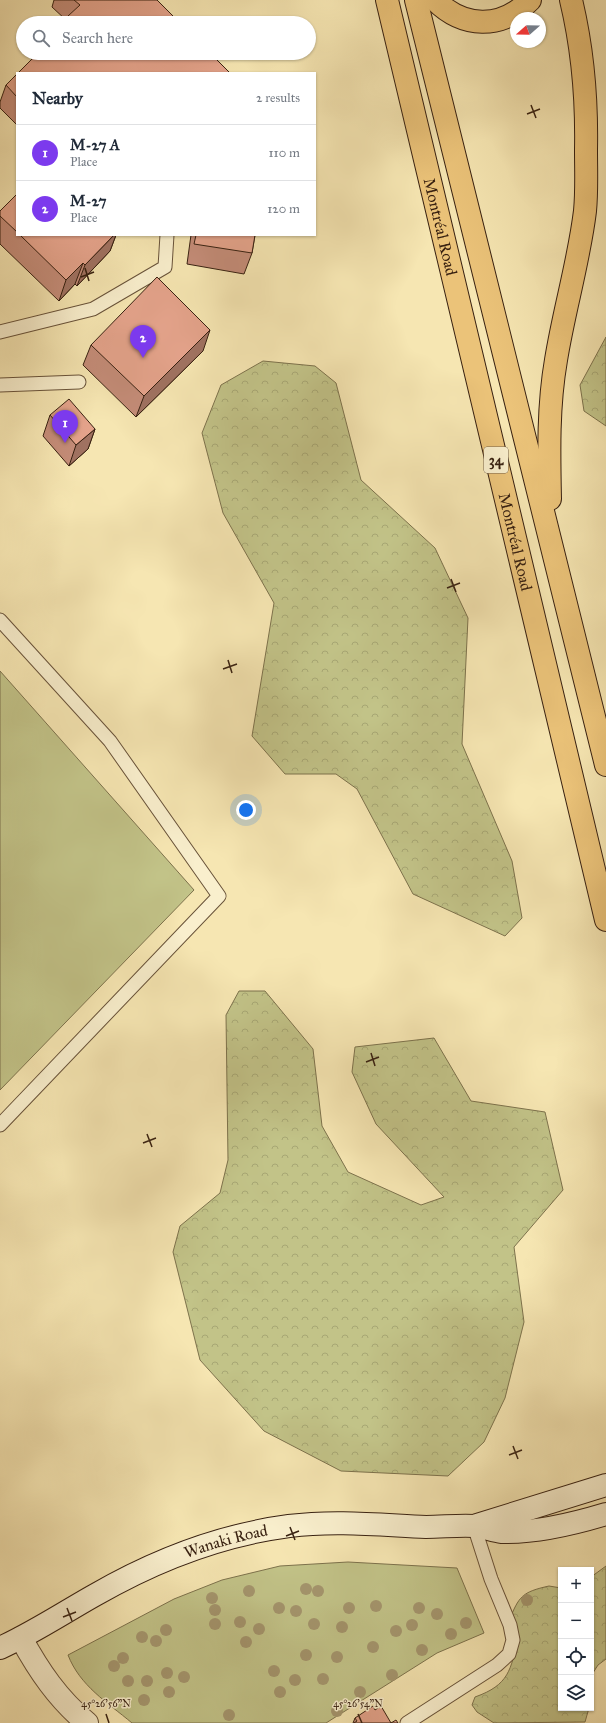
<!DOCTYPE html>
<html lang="en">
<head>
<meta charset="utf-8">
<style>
  :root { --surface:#fff; --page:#f2f2f3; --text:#1f2937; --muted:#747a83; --line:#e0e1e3; --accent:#7c3aed }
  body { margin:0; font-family:"IM FELL Great Primer",serif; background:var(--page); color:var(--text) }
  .controls { position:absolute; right:12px; bottom:12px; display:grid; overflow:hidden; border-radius:0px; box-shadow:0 1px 3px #0004 }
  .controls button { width:36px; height:36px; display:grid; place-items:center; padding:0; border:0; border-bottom:1px solid var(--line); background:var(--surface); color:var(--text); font:20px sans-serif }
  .compass { position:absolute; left:510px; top:12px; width:36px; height:36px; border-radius:50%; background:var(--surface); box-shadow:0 1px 3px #0004; rotate:250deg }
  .you { position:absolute; left:246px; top:810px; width:14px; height:14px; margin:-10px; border:3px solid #fff; border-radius:50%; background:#1a73e8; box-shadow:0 0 0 6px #1a73e833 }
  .badge { display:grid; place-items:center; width:26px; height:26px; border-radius:50%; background:var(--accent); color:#fff; font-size:13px; font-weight:700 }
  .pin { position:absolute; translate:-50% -33px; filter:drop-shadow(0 1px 2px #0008) }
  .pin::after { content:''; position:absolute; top:21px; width:14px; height:12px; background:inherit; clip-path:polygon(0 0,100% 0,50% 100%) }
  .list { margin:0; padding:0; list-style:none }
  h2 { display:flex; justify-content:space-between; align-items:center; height:52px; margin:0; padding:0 16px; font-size:17px }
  h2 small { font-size:13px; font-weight:400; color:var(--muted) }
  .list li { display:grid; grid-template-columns:26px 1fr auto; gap:12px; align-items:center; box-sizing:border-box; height:56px; padding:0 16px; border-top:1px solid var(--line) }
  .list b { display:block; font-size:15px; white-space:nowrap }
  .list p { margin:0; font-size:13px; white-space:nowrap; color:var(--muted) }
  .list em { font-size:13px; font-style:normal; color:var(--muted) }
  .icon { flex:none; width:22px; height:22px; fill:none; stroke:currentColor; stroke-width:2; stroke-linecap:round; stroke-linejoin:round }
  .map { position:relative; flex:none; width:606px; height:1723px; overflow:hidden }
  .search { position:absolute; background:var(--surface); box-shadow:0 1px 3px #0004; left:16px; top:16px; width:300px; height:44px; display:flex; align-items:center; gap:10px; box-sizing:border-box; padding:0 14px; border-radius:22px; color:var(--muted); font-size:15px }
  .panel { position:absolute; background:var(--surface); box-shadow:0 1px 3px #0004; left:16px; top:72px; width:300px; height:164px; border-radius:0px }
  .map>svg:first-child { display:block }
  .grass { fill:#c2c388; stroke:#7d724c }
  .forest { fill:url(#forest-crowns); stroke:#7d724c }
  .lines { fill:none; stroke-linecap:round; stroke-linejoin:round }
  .lane-casing { stroke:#685239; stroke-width:15 }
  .street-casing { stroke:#685239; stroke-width:24 }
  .secondary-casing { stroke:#382111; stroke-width:24 }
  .primary-casing { stroke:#382111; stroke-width:24 }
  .lane { stroke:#f9efcd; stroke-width:13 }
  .street { stroke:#f9efcd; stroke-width:22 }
  .secondary { stroke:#f9efcd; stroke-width:22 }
  .primary { stroke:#ebc379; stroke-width:22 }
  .tree { fill:#a4956d }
  .wall { fill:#c48c78; stroke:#382111 }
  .shaded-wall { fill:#a07261; stroke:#382111 }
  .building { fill:#e4a38b; stroke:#382111 }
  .ticks { fill:none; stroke:#382111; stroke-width:1.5 }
  .labels { text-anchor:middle; stroke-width:3; stroke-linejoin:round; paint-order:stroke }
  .shield { fill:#f9efcd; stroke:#725f49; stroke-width:1 }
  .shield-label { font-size:15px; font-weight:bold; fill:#382111 }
  .street-label { font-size:16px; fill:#382111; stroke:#f9efcd }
  .ticks-label { font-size:10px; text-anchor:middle; fill:#382111; stroke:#f9efcd; stroke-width:3; stroke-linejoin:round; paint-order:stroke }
</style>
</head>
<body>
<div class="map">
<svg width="606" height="1723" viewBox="0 0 606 1723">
  <defs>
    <pattern id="forest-crowns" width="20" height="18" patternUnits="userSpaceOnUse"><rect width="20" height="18" fill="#c2c388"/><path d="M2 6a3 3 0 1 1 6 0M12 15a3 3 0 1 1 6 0" fill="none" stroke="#a7a774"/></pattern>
  </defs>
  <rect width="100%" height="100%" fill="#f6e6b2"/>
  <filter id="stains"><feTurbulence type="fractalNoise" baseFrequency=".005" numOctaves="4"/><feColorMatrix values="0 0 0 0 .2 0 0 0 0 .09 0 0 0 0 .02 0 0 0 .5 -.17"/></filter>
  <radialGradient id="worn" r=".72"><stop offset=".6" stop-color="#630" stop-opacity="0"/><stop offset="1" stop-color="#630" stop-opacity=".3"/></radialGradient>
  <g class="grass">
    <polygon points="0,671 194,890 0,1090"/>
    <path d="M348 1562 457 1568 484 1633 437 1653 326 1723H132C107 1702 80 1686 68 1655L174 1599 222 1580 280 1566Z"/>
  </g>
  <g class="forest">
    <polygon points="606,337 606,426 584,411 580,385"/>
    <polygon points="263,361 315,366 336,383 361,480 435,548 468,618 462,744 512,861 522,918 505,936 413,894 357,789 336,774 285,774 252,736 274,603 223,513 202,433 221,385"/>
    <polygon points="239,991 265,991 313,1049 322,1126 348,1172 421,1205 444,1197 376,1124 352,1072 355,1047 434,1038 471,1101 545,1112 563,1190 514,1247 524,1322 505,1398 484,1442 448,1476 341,1471 264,1431 200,1360 173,1252 180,1226 220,1193 228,1160 226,1015"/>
    <polygon points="606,1566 606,1659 598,1665 591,1676 591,1577"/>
    <path d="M549 1586 561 1588V1708H589L585 1722 494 1723 477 1712 472 1705 475 1697C509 1685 511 1670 518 1637L509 1621C519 1596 522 1592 549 1586Z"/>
  </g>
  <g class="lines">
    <defs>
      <g id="lane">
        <polyline points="0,332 93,309 165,267 167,235"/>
        <polyline points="0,385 79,382"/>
        <polyline points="0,620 110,741 219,896 0,1125"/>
        <polyline points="407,1723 497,1665 509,1654 513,1640 510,1625 491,1579 474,1526"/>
      </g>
      <path id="street" d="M21 1638C39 1671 58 1699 87 1723"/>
      <g id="secondary">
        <polyline points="477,1525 606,1485"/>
        <path id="s1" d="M0 1648C33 1633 63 1613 95 1595 154 1561 221 1535 289 1526 335 1520 381 1525 426 1527 442 1527 459 1525 474 1526 484 1527 493 1531 502 1532 537 1533 573 1524 606 1514"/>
      </g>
      <g id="primary">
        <path id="s2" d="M387 0 606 920"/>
        <polyline points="416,0 606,765"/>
        <path d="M435 0C463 28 501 30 530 0"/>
        <path d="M550 499C549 452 548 406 556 360 564 310 579 261 585 211 587 191 586 171 586 150 587 99 583 50 571 0"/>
      </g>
    </defs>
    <use href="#lane" class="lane-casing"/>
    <use href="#street" class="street-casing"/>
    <use href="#secondary" class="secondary-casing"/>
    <use href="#primary" class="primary-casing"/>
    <use href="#lane" class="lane"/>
    <use href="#street" class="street"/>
    <use href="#secondary" class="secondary"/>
    <use href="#primary" class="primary"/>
  </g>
  <g class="tree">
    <circle cx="306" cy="1589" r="6"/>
    <circle cx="249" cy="1591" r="6"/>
    <circle cx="318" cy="1591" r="6"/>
    <circle cx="212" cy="1598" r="6"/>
    <circle cx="527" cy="1600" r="6"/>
    <circle cx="376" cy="1606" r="6"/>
    <circle cx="279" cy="1608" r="6"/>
    <circle cx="349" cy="1608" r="6"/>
    <circle cx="419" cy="1608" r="6"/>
    <circle cx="215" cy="1610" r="6"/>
    <circle cx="296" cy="1611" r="6"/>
    <circle cx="437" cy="1614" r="6"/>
    <circle cx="240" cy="1622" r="6"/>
    <circle cx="466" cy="1623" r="6"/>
    <circle cx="215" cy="1624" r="6"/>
    <circle cx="314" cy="1624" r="6"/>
    <circle cx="412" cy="1625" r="6"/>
    <circle cx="342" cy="1627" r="6"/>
    <circle cx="259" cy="1629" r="6"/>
    <circle cx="166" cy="1630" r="6"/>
    <circle cx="396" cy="1631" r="6"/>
    <circle cx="451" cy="1634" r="6"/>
    <circle cx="142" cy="1637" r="6"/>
    <circle cx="156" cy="1641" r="6"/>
    <circle cx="246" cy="1642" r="6"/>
    <circle cx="373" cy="1647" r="6"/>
    <circle cx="422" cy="1650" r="6"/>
    <circle cx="306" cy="1655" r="6"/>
    <circle cx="337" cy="1657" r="6"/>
    <circle cx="123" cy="1658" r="6"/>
    <circle cx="114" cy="1666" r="6"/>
    <circle cx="274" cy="1671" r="6"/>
    <circle cx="167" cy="1673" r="6"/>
    <circle cx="392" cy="1675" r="6"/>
    <circle cx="184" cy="1677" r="6"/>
    <circle cx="323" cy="1679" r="6"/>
    <circle cx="295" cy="1680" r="6"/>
    <circle cx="128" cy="1681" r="6"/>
    <circle cx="147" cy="1681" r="6"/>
    <circle cx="169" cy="1692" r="6"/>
    <circle cx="280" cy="1692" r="6"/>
    <circle cx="360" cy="1692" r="6"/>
    <circle cx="144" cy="1700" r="6"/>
    <circle cx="337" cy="1711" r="6"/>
    <circle cx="229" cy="1715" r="6"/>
  </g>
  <g class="wall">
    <polygon points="54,0 157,0 180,23 65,23 66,20 52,7"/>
    <polygon points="17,74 17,125 0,108 0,102 6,85"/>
    <polygon points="17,194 17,235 116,235 110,251 77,286 75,284 59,301 0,244 0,211"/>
    <polygon points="191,235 255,235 252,253 244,274 187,264"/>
    <polygon points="91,345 203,351 136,417 83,365"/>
    <polygon points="50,415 95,429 88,449 69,466 43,436"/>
    <polygon points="375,1710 391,1723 398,1723 353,1723 355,1718"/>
  </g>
  <g class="shaded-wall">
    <polygon points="114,235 116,235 110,251 77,286 85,265"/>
    <polygon points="83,263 75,284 59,301 66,280"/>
    <polygon points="210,330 203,351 136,417 144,396"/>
    <polygon points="95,429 88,449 69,466 76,445"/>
  </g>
  <g class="building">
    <polygon points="74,0 157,0 180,23 69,23 71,20 68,16 80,5"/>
    <polygon points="38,53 210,53 230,73 18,73"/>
    <polygon points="17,74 17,97 6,85"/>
    <polygon points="17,194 17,232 0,216 0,211"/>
    <polygon points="20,235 114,235 85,265 83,263 66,280"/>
    <polygon points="196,235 255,235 252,253 194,244"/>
    <polygon points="157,277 210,330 144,396 91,345"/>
    <polygon points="69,399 95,429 76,445 50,415"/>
    <polygon points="373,1706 375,1710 381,1706 391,1723 396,1720 398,1723 354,1723 357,1721 355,1718"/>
  </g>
  <path class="ticks" d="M531 105 536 118M527 114 540 109M85 268 89 281M81 277 94 272M451 579 456 592M447 588 460 583M228 660 232 673M223 669 237 664M371 1053 375 1066M366 1062 379 1057M147 1134 152 1147M143 1143 156 1138M513 1446 518 1459M509 1455 522 1450M290 1527 295 1540M286 1536 299 1531M67 1608 72 1621M63 1617 76 1612M106 1714 109 1723M358 1714 362 1723"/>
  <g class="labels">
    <rect class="shield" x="484" y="447" width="24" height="26" rx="3"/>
    <g class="shield-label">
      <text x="496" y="465">34</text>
    </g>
    <g class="street-label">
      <text dy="6" stroke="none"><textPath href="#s2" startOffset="233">Montréal Road</textPath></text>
      <text dy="6" stroke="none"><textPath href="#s2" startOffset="557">Montréal Road</textPath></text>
      <text dy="6" stroke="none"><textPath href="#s1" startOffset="251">Wanaki Road</textPath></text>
    </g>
  </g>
  <g class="ticks-label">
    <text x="106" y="1707">45°26'56"N</text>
    <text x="358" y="1707">45°26'54"N</text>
  </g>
  <rect width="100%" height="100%" filter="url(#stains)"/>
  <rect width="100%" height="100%" fill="url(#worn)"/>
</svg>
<div class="controls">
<button>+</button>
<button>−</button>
<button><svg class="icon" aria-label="locate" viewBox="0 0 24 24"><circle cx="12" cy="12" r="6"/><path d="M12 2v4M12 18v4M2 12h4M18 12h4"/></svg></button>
<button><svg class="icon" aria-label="layers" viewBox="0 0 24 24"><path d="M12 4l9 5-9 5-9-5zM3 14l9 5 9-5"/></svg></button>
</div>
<svg class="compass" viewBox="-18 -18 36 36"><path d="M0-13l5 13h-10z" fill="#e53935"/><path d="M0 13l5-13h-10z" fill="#747a83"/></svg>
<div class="you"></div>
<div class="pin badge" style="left:65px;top:443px">1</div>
<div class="pin badge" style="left:143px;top:358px">2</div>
<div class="search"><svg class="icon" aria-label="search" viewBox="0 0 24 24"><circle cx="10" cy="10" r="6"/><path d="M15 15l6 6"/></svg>Search here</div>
<section class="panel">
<h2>Nearby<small>2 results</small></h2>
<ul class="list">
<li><span class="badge">1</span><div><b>M-27 A</b><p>Place</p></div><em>110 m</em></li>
<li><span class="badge">2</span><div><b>M-27</b><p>Place</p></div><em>120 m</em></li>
</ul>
</section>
</div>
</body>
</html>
